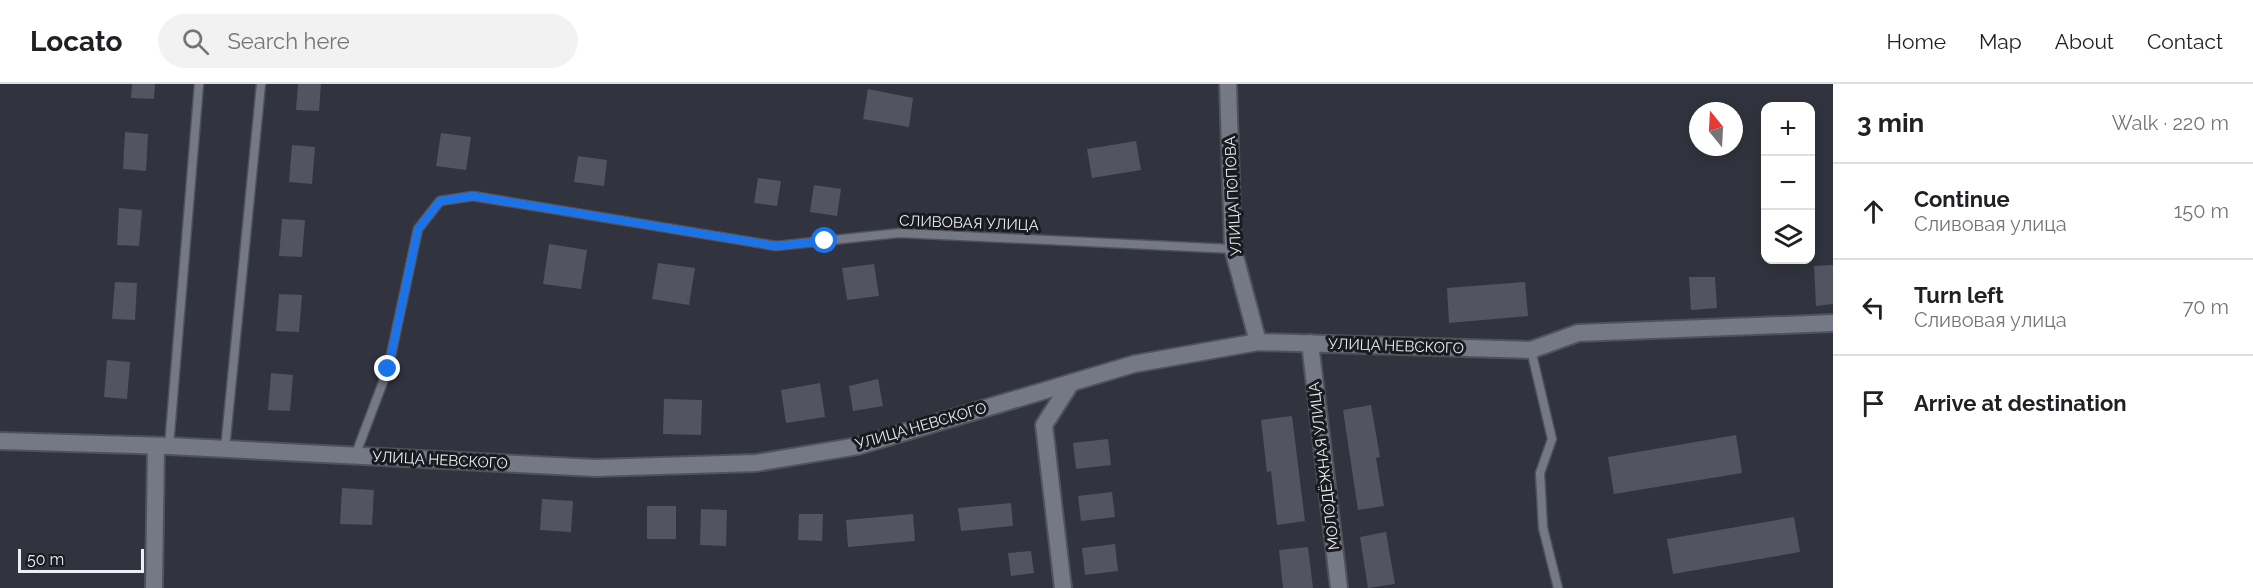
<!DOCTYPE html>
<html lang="en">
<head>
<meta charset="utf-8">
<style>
  :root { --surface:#fff; --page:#f2f2f2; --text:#202124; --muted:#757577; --line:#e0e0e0 }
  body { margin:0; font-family:Raleway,sans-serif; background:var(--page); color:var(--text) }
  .controls { position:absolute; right:18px; top:18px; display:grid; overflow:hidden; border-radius:12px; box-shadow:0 3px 15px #0003 }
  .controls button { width:54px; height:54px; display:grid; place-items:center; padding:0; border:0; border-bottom:2px solid var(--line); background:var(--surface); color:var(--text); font:30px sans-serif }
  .compass { position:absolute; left:1689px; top:18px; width:54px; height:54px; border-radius:50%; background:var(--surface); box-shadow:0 3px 15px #0003; rotate:342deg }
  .scale { position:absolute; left:18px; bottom:15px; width:126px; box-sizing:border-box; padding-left:6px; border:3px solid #eceef5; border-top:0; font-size:16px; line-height:21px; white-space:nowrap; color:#eceef5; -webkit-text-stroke:4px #1a1b20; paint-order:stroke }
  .stop { position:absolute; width:18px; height:18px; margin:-14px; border:4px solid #1a73e8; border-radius:50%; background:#fff }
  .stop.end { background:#1a73e8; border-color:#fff; box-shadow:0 2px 6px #0008 }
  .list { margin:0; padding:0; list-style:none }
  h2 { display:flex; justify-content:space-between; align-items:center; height:78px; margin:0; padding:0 24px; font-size:26px }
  h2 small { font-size:20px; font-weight:400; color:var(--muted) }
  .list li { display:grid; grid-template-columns:39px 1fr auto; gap:18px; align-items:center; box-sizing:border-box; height:96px; padding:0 24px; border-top:2px solid var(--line) }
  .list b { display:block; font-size:22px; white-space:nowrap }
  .list p { margin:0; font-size:20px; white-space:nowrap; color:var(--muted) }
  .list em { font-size:20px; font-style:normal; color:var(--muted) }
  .icon { flex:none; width:33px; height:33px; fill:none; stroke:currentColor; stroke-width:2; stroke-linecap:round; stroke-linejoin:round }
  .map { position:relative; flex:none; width:1833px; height:504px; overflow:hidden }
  header { display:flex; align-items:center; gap:36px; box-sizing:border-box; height:84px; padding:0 30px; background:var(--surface); border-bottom:2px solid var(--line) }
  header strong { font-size:28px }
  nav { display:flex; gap:33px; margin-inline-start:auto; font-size:21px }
  .search { width:420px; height:54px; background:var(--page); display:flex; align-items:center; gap:15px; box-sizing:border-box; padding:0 21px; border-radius:33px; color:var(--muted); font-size:22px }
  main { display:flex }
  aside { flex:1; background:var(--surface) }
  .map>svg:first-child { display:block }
  .building { fill:#525560 }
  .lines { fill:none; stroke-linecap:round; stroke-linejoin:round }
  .lane-casing { stroke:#50525b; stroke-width:11 }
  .street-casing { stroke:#50525b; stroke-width:20 }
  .lane { stroke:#757885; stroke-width:8 }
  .street { stroke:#757885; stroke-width:16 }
  .route { stroke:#1a73e8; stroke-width:8 }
  .labels { text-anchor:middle; stroke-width:6; stroke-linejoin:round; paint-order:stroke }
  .street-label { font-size:15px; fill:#eceef5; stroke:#1a1b20 }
</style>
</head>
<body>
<header>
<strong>Locato</strong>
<div class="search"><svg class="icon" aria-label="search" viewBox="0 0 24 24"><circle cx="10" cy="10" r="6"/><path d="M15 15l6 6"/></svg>Search here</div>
<nav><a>Home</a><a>Map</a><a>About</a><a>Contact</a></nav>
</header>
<main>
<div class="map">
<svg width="1833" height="504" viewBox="0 0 1833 504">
  <rect width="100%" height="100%" fill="#31333e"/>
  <g class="building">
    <polygon points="132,0 155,0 154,15 131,14"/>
    <polygon points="298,0 321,0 319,27 296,26"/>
    <polygon points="868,5 913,14 909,43 863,35"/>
    <polygon points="125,48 148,50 146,87 123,85"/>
    <polygon points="441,49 471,53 466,86 436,82"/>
    <polygon points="1136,57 1141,86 1092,94 1087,65"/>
    <polygon points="292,61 315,63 312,100 289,98"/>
    <polygon points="578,72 607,76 604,102 574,98"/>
    <polygon points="758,94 781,97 777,122 754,119"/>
    <polygon points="814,101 841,105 837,132 810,128"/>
    <polygon points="119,124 142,126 139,162 117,161"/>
    <polygon points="282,135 305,136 302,173 279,172"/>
    <polygon points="549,160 587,166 581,205 543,200"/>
    <polygon points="658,179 695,184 689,221 652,215"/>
    <polygon points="874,180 879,212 847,216 842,184"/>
    <polygon points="1833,181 1833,220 1816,222 1814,182"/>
    <polygon points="1689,193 1715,193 1717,224 1691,226"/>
    <polygon points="115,198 137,199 135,236 112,235"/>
    <polygon points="1525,198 1528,232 1449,239 1447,204"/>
    <polygon points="279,210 302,211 299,248 276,247"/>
    <polygon points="107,276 130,278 127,315 104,313"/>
    <polygon points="271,289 293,291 290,327 268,326"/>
    <polygon points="878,295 883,322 853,327 849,302"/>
    <polygon points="820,299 825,333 786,339 781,306"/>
    <polygon points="664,315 702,316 701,351 663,350"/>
    <polygon points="1371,321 1380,373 1376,374 1384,422 1358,426 1343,326"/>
    <polygon points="1292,332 1305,437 1277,441 1271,387 1267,388 1261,336"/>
    <polygon points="1736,351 1742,389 1614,410 1608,373"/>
    <polygon points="1108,355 1111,381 1076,385 1073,359"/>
    <polygon points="342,404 374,406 372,441 340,440"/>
    <polygon points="1112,408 1115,433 1081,437 1078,412"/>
    <polygon points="542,415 573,417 571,448 540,446"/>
    <polygon points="1011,419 1013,442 961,447 958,424"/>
    <rect x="647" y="422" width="29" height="33"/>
    <polygon points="701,425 727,426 726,462 700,461"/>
    <polygon points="799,430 823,430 822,457 798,456"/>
    <polygon points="913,430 915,457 848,463 846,436"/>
    <polygon points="1794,433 1800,468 1673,490 1667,455"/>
    <polygon points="1386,448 1395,500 1368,504 1360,453"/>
    <polygon points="1115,460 1118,487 1085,491 1082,464"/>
    <polygon points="1308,463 1313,504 1283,504 1279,466"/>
    <polygon points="1031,467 1034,489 1011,492 1008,469"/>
  </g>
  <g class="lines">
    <defs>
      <g id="lane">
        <polyline points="1531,266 1552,355 1540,389 1543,444 1558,504"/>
        <polyline points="169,362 199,0"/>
        <polyline points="225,365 261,0"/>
        <polyline points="355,372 388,285 418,145 440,117 473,112 776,162 899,149 1233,165"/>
      </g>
      <g id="street">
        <polyline points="1228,0 1233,165 1258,258"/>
        <polyline points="1310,259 1339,504"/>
        <polyline points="0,357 169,362 595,384 756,379 858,362 1134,280 1258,258 1531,266 1578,249 1833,239"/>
        <polyline points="154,504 156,362"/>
        <polyline points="1063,504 1044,341 1071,299"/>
      </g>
    </defs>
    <use href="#lane" class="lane-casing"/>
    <use href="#street" class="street-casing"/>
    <use href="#lane" class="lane"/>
    <use href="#street" class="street"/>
  </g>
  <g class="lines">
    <polyline class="route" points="388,285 418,145 440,117 473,112 776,162 825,157"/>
  </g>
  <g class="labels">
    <g class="street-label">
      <text transform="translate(1233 112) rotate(-93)" y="5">УЛИЦА ПОПОВА</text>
      <text transform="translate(969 139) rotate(2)" y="5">СЛИВОВАЯ УЛИЦА</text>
      <text transform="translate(1396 262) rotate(2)" y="5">УЛИЦА НЕВСКОГО</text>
      <text transform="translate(921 342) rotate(-16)" y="5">УЛИЦА НЕВСКОГО</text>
      <text transform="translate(440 376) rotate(3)" y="5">УЛИЦА НЕВСКОГО</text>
      <text transform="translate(1324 382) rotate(-97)" y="5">МОЛОДЁЖНАЯ УЛИЦА</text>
    </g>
  </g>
</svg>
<div class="controls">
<button>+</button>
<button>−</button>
<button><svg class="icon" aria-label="layers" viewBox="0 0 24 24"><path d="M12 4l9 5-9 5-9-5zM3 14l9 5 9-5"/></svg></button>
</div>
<svg class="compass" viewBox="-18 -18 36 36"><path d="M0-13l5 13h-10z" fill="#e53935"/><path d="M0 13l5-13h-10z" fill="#757577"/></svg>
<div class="scale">50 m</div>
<div class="stop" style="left:825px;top:157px"></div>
<div class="stop end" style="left:388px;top:285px"></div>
</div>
<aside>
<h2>3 min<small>Walk · 220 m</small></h2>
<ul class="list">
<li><svg class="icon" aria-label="ahead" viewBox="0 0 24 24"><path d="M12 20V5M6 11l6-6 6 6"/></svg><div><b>Continue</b><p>Сливовая улица</p></div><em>150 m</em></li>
<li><svg class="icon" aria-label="left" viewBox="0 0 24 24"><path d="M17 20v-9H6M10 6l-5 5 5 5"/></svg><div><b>Turn left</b><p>Сливовая улица</p></div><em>70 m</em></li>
<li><svg class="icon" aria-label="arrive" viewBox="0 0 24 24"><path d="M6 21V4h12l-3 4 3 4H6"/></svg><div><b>Arrive at destination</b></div></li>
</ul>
</aside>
</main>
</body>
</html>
